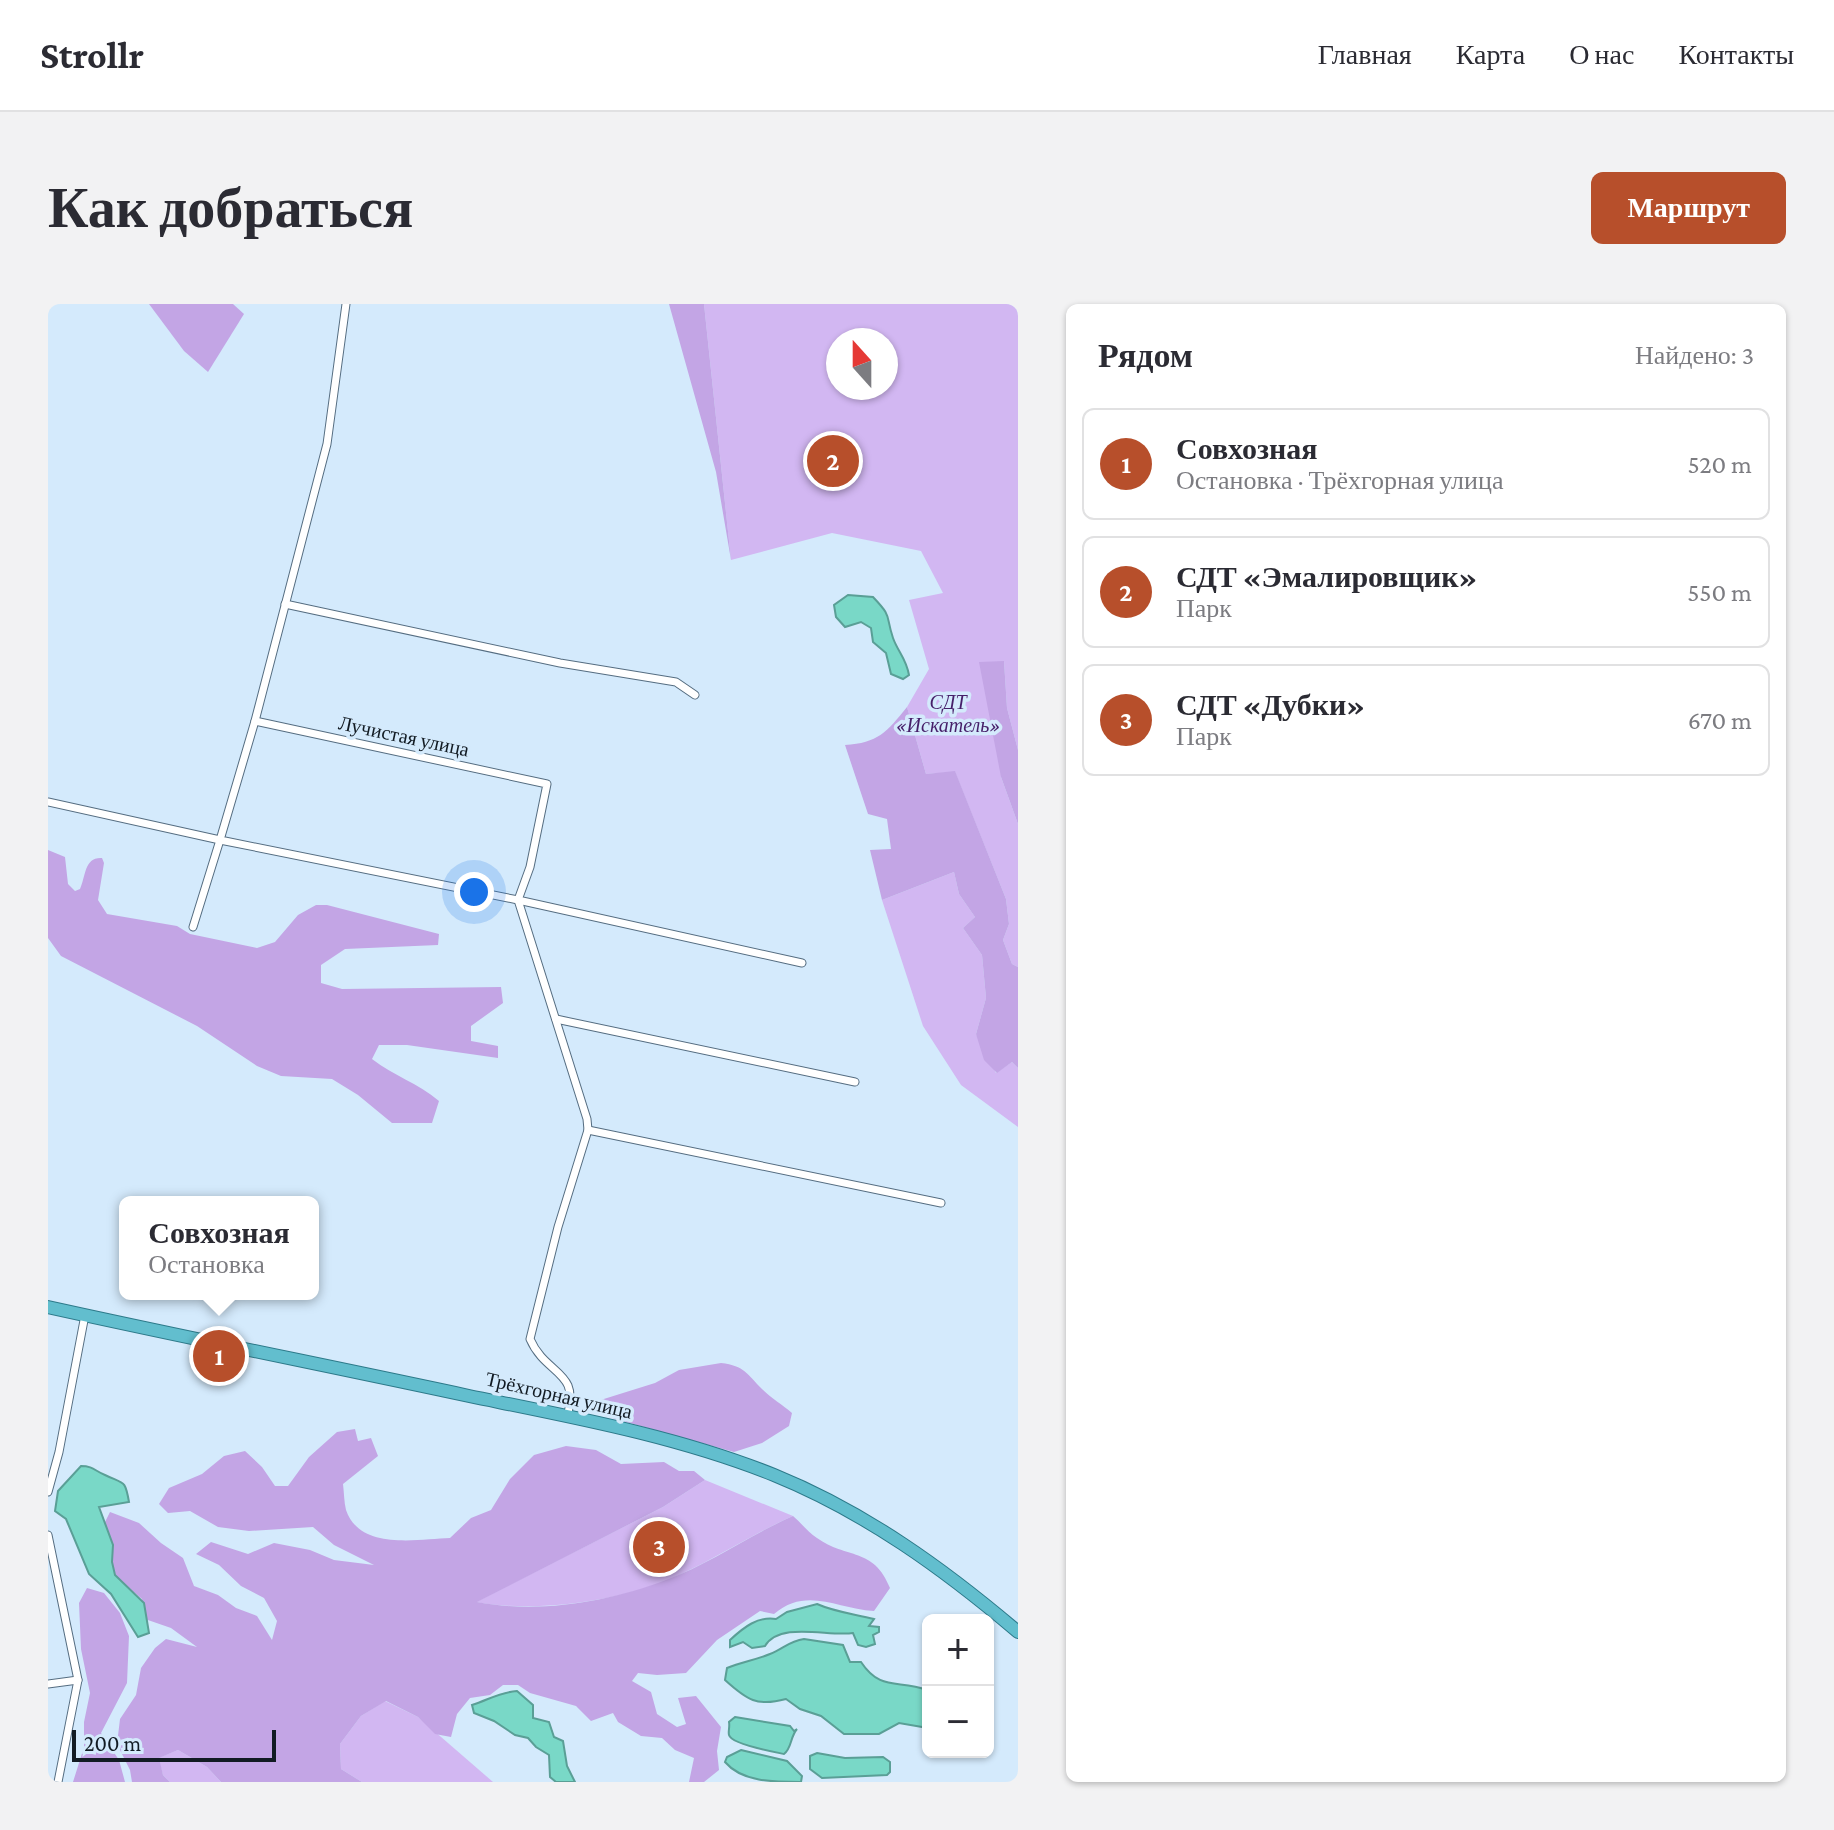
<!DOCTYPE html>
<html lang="ru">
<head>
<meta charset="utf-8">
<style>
  :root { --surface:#fff; --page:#f2f2f3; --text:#2b2b33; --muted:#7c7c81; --line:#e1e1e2; --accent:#b74f2b }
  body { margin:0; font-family:"Crimson Pro",serif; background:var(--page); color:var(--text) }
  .controls { position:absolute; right:24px; bottom:24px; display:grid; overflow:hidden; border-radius:12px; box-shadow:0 2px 6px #0004 }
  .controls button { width:72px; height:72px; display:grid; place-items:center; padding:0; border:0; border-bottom:2px solid var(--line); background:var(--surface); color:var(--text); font:40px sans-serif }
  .compass { position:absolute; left:778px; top:24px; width:72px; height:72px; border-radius:50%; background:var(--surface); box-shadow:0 2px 6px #0004; rotate:339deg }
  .scale { position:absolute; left:24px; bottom:20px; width:204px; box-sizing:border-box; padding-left:8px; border:4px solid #121b23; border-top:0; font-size:22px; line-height:28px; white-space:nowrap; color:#121b23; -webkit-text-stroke:6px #d4eafc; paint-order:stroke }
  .you { position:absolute; left:426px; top:588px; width:28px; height:28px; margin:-20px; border:6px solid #fff; border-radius:50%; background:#1a73e8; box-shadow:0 0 0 12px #1a73e833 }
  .badge { display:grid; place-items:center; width:52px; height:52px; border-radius:50%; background:var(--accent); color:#fff; font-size:26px; font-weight:700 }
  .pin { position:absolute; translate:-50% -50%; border:4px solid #fff; box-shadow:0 2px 8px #0006 }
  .popup { position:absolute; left:71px; top:892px; width:200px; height:104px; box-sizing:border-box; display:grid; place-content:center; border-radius:12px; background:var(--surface); filter:drop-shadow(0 2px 6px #0005); font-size:26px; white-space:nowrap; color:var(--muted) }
  .popup b { font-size:30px; color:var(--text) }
  .popup::after { content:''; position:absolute; left:50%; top:100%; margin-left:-16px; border:16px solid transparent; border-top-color:var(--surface) }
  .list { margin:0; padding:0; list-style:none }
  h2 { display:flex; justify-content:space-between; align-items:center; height:104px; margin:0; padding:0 32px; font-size:34px }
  h2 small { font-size:26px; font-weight:400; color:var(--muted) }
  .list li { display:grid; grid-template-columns:52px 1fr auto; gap:24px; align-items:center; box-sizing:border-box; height:112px; margin:0 16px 16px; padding:0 16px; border:2px solid var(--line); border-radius:12px }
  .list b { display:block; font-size:30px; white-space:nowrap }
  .list p { margin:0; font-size:26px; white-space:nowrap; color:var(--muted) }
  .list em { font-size:26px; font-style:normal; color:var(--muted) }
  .map { position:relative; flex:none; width:970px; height:1478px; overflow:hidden; border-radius:12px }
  header { display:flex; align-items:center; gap:48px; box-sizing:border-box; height:112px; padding:0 40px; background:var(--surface); border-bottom:2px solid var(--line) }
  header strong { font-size:38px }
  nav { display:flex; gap:44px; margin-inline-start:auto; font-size:28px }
  .intro { display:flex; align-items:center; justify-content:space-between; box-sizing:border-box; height:192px; padding:0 48px }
  h1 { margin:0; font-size:56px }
  .button { padding:20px 36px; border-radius:12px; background:var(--accent); color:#fff; font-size:28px; font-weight:700 }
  main { display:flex; gap:48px; padding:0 48px }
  aside { flex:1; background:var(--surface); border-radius:12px; box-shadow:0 2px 6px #0004 }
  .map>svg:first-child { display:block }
  .green { fill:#d2b7f2; fill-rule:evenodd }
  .forest { fill:#c3a5e5 }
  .water { fill:#79d8c7; stroke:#5a9f96; stroke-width:2 }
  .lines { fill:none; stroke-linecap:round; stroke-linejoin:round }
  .minor-casing { stroke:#556d81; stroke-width:9 }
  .trunk-casing { stroke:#2d7a8a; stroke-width:14 }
  .minor { stroke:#fff; stroke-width:7 }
  .trunk { stroke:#62bece; stroke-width:12 }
  .labels { text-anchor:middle; stroke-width:7; stroke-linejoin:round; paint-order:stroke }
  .park-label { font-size:20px; font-style:italic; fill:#461f69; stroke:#d4eafc }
  .street-label { font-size:20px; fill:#121b23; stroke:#d4eafc }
</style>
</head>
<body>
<header>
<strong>Strollr</strong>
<nav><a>Главная</a><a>Карта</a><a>О нас</a><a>Контакты</a></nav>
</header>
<div class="intro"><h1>Как добраться</h1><a class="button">Маршрут</a></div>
<main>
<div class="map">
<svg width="970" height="1478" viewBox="0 0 970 1478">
  <rect width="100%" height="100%" fill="#d4eafc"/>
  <g class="green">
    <path d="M656 0H970V446L959 404 956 357 953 473 970 520V663L964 660 955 636 961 620 958 595 907 468 878 470 859 403 881 365 861 296 895 289 873 247 784 229 683 256ZM790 36H838V84H790Z"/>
    <polygon points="906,568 911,590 927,613 915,624 934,651 938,694 928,730 948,769 964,758 970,764 970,823 913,781 875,722 834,596"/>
    <path d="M657 1176 745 1212C702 1231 663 1258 620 1276 565 1298 485 1309 428 1298L615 1203Z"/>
    <polygon points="337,1397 370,1413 445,1478 314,1478 293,1465 292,1440 313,1412"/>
    <polygon points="130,1446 159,1463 173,1478 122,1478 115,1471 110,1454"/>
  </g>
  <g class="forest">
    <polygon points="101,0 185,0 196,10 160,68 136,47"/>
    <polygon points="621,0 656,0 683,256 668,168"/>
    <polygon points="956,357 959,404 970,446 970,520 953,473 931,358"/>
    <path d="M859 403 878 470 907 467 958 595 961 620 955 636 964 660 970 663V764L964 758 949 769 936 756 928 730 938 694 934 651 915 624 927 613 911 590 906 568 834 596 822 546 843 545 839 515 820 510 797 441C830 439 839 428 859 403Z"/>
    <path d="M0 546 17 553 20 580 27 587 32 585C38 572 36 553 54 554L56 559 50 596 59 610 129 622 142 630 209 644 227 638 250 611 268 601H279L391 630 390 641 297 645 273 661V679L294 685 453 683 455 699 423 722V737L450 742V754L359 741H331L324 755C346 772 370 779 391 797L384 819H344L310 791 284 775 233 772 209 762 149 722 13 652 0 634Z"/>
    <path d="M673 1059C697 1062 699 1070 714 1085 723 1094 735 1101 744 1109L741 1122 714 1139 686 1148 539 1107V1104L543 1099 607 1079 631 1066Z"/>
    <path d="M307 1125 310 1137 323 1134 330 1152 295 1180C296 1188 296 1198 298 1206 312 1247 370 1235 402 1234L423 1214 443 1206 462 1175 486 1151 518 1142 548 1146 573 1160 616 1158 631 1167H646L657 1176 615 1203 429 1298C490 1310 560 1298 618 1276 662 1260 702 1231 745 1212 753 1219 760 1228 769 1234 798 1255 826 1243 842 1284L826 1307C789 1305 759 1282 726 1310L712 1307 669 1336 638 1369 609 1371 590 1369 584 1377 603 1388 609 1410 629 1423 638 1420 630 1394 648 1392 673 1423 669 1447 671 1466 656 1478H641L646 1454 627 1446 614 1434 593 1432 570 1418 565 1409 543 1417 528 1402 482 1389 470 1381H455L442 1391 422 1394 409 1410 403 1433 387 1430 370 1413 338 1397 313 1412 292 1440 293 1465 314 1478H331H173L159 1463 130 1446 111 1454 115 1471 122 1478H84L82 1466 69 1440 72 1415 88 1391 93 1364 107 1344 118 1335 149 1343 123 1324 97 1315 94 1295 63 1269 56 1220 62 1208 91 1219 113 1239 135 1254 146 1282 170 1291 188 1304 209 1312 224 1336 229 1317 216 1294 193 1282 171 1261 148 1250 163 1238 200 1250 226 1239 262 1246 286 1256 326 1261 286 1241 265 1223 201 1227 170 1223 142 1207 120 1209 111 1200 121 1184 154 1170 176 1152 197 1147 214 1163 227 1182H240L261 1153 289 1128Z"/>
    <polygon points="39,1284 56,1289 72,1309 81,1332 79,1379 53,1429 71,1456 77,1478 25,1478 36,1443 36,1418 42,1389 33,1345 31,1299"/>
  </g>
  <g class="water">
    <path d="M800 291 825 293C845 314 837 310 845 334 850 348 858 354 861 371L855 375 843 370 838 349 825 338 823 324 813 318 797 323 788 313 786 301Z"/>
    <path d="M33 1162C45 1162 47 1167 57 1171 76 1180 77 1175 81 1198L51 1203 65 1241 64 1258 67 1271 96 1299 101 1329 90 1333 63 1290 41 1270 18 1215 7 1207 10 1187Z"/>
    <path d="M769 1300C787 1308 806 1310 826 1315L821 1322 831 1323V1328L825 1331 827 1340 818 1343 810 1341 805 1329C781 1333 732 1317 717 1342L704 1344 695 1338 682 1343V1336C696 1323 710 1312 728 1315L739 1308Z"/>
    <path d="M756 1335 795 1341 802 1358H813C833 1388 850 1375 879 1386L880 1424 851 1419 831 1430H796L773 1412 752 1405 738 1395C709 1403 699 1396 677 1376L679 1364C693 1358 708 1356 722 1350 735 1345 741 1337 756 1335Z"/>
    <path d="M469 1387 485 1401V1414L501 1418 506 1433 515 1437 519 1462 527 1478H508L502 1473 501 1451 488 1443 480 1434 467 1431 446 1417 426 1409 424 1401C440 1396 452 1388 469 1387Z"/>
    <path d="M687 1413 742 1422 746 1427 749 1425C742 1433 744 1444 736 1450 726 1448 683 1440 681 1431 680 1427 682 1423 681 1418Z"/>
    <path d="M693 1446 739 1457 754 1472 753 1478C725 1478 694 1478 677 1458L679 1453Z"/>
    <polygon points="769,1449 797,1454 835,1453 842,1458 842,1468 839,1471 774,1474 762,1465 762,1452"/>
  </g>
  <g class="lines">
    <defs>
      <g id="minor">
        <polyline points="298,0 279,140 207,417 172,536 470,596 754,659"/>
        <polyline points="237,300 512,359 628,378 647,391"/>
        <path d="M207 417 499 480 482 563 470 596 539 815 540 826 510 923 482 1035C498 1072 533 1066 519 1112"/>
        <polyline points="0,498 172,536 145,623"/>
        <polyline points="508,715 807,778"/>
        <polyline points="540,826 893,899"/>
        <polyline points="0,1188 11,1148 37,1011"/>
        <polyline points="0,1231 30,1376 10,1478"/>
        <polyline points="0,1380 30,1376"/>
      </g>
      <path id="trunk" d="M0 1003C140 1034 281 1062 421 1092 524 1113 629 1132 726 1171 817 1208 896 1265 970 1328"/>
    </defs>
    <use href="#minor" class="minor-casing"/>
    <use href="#trunk" class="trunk-casing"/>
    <use href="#minor" class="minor"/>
    <use href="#trunk" class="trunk"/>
  </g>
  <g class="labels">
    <g class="park-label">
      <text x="900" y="405">СДТ<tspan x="900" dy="23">«Искатель»</tspan></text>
    </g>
    <g class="street-label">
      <text transform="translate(356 432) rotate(12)" y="7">Лучистая улица</text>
      <text transform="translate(511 1091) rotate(13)" y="7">Трёхгорная улица</text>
    </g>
  </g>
</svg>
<div class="controls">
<button>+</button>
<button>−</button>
</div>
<svg class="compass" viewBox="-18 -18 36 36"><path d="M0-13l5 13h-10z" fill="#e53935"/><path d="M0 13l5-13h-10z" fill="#7c7c81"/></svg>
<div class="scale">200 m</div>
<div class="you"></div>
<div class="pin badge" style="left:171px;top:1052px">1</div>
<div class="popup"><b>Совхозная</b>Остановка</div>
<div class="pin badge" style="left:785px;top:157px">2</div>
<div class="pin badge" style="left:611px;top:1243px">3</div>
</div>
<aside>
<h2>Рядом<small>Найдено: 3</small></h2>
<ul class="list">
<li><span class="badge">1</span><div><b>Совхозная</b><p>Остановка · Трёхгорная улица</p></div><em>520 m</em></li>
<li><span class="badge">2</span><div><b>СДТ «Эмалировщик»</b><p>Парк</p></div><em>550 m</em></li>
<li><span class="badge">3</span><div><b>СДТ «Дубки»</b><p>Парк</p></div><em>670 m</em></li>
</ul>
</aside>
</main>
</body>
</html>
